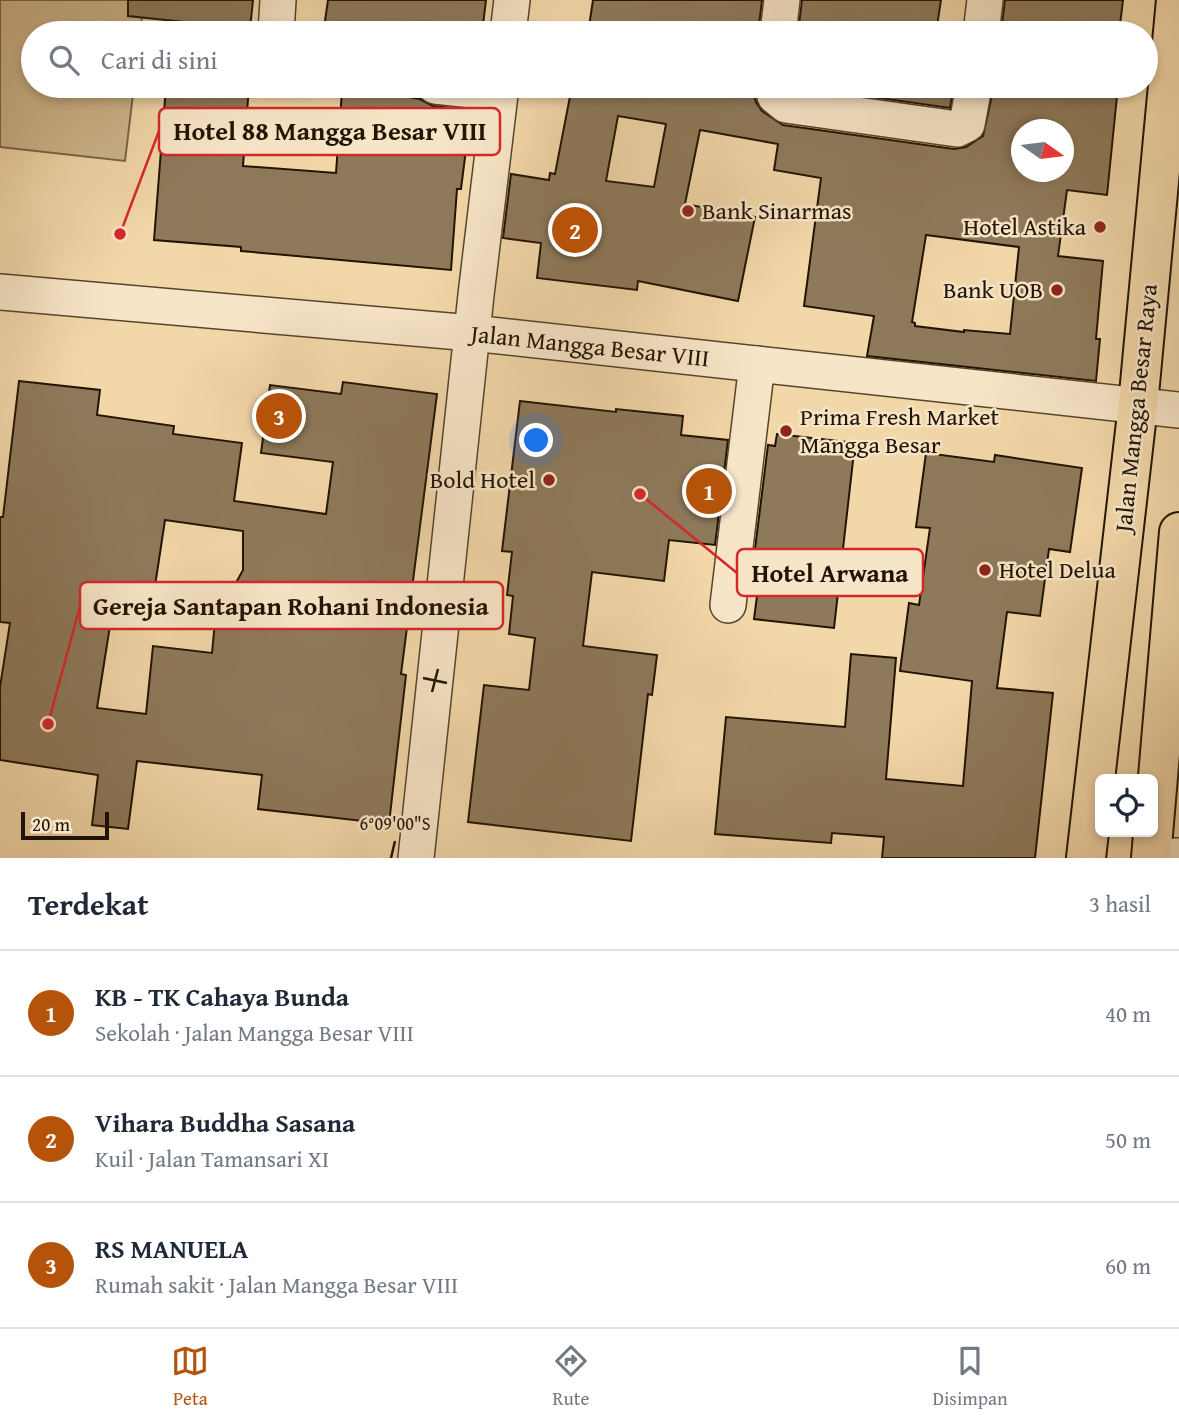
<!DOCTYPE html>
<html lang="id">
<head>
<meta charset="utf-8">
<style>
  :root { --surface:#fff; --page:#f6f6f7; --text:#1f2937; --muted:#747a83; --line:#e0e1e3; --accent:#b45309 }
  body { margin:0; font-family:"Gentium Book Plus",serif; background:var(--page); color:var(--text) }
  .controls { position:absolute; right:21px; bottom:21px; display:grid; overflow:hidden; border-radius:10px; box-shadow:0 4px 10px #0003 }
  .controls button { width:63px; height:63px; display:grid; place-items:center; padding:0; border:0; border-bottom:2px solid var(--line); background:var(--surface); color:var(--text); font:35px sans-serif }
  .compass { position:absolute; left:1011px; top:119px; width:63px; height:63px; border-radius:50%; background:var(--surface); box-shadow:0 4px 10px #0003; rotate:104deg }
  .scale { position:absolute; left:21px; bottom:18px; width:88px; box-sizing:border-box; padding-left:7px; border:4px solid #211404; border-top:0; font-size:19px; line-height:24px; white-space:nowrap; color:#211404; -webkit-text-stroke:5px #f7e5c7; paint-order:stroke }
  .you { position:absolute; left:537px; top:441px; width:24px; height:24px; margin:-18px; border:5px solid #fff; border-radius:50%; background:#1a73e8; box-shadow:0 0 0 10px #1a73e833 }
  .badge { display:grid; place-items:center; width:46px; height:46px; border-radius:50%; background:var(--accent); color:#fff; font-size:23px; font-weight:700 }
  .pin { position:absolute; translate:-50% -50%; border:4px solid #fff; box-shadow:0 2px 7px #0006 }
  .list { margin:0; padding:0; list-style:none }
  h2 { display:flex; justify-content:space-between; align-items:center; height:91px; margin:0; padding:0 28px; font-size:30px }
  h2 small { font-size:23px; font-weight:400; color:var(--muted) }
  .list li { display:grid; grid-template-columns:46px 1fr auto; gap:21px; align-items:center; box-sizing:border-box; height:126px; padding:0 28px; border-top:2px solid var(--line) }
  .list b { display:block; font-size:26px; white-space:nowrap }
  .list p { margin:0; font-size:23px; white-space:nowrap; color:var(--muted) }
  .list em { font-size:23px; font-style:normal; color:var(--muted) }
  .icon { flex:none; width:38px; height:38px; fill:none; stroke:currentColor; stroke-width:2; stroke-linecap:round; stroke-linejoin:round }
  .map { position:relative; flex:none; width:1179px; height:858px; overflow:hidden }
  .search { position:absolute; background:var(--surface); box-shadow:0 4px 10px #0003; left:21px; right:21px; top:21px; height:77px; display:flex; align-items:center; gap:18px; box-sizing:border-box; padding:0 24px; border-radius:38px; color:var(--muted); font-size:26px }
  .sheet { height:469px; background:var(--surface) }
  nav { display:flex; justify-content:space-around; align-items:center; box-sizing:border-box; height:98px; border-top:2px solid var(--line); background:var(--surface); font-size:19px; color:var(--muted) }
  nav a { display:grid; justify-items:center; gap:4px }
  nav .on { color:var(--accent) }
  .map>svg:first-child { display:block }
  .green { fill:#ceb68d; stroke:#786548; stroke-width:2 }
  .building { fill:#8e795a; stroke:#211404; stroke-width:2; fill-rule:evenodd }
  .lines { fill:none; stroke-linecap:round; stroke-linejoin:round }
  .minor-casing { stroke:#55452d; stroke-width:38 }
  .major-casing { stroke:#211404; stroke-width:42 }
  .minor { stroke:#f7e5c7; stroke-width:35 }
  .major { stroke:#f2d7a9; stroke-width:38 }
  .ticks { fill:none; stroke:#211404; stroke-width:2.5 }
  .poi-dot { fill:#8f2418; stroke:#f7e5c7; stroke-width:2.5 }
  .labels { text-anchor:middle; stroke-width:5; stroke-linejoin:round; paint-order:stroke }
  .poi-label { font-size:24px; fill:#211404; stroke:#f7e5c7; text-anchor:start }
  .street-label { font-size:24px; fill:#211404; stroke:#f7e5c7 }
  .ticks-label { font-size:18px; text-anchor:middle; fill:#211404; stroke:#f7e5c7; stroke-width:5; stroke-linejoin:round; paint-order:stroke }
  .leader { fill:none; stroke:#d62828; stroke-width:2.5 }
  .callout-dot { fill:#d62828; stroke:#f7e5c7; stroke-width:2.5 }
  .callout { fill:#f7e5c7; stroke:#d62828; stroke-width:2.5 }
  .callout-label { font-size:26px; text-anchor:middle; font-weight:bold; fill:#211404 }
</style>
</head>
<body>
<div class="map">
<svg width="1179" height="858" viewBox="0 0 1179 858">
  <rect width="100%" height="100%" fill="#f2d7a9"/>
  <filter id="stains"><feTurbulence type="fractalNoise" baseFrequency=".00286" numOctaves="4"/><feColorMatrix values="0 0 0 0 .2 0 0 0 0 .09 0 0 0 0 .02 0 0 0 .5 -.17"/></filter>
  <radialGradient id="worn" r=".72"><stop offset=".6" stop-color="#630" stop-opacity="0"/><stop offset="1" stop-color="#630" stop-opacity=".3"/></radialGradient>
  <polygon class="green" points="0,0 144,0 140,33 33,33 33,86 134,86 125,161 0,147"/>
  <g class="building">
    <polygon points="128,0 253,0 250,29 128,16"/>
    <polygon points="328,0 486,0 482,33 357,33 324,28"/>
    <polygon points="593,0 762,0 758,33 588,33"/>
    <polygon points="802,0 941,0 936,33 798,33"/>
    <polygon points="1005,0 1123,0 1119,33 1001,33"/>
    <polygon points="166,86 249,86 243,166 336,173 342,91 393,94 420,99 433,106 471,110 461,189 457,189 451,270 241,251 241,247 154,240"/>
    <path d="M572 86H752L756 102 762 111 783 125 954 149 966 147 983 136 994 86H1118L1107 195 1067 190 1058 256 1103 261 1096 339H1100L1096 381 867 356 874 316 804 306 821 178 774 170 778 144 700 130 685 204 755 217 738 301 638 281 637 290 537 278 541 243 503 238 511 174 549 180 550 173 555 174ZM618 116 666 124 654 187 606 181ZM1021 130H1063V172H1021ZM926 235 1019 247 1010 334 964 330V332L915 326V323L912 322Z"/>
    <polygon points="794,86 954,86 950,108"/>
    <path d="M19 381 100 390 97 415 174 426 173 434 242 443 234 501 326 514 333 462 261 453 270 385 341 394 343 382 437 394 401 674 406 675 389 824 258 809 262 775 137 761 128 829 92 825 98 775 0 760V687L10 623 0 622V517H3ZM165 520 243 531V570L215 621 212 653 153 646 146 714 97 708 112 613 150 619Z"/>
    <polygon points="520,401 616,412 616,409 683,416 681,435 728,440 715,545 669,540 664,581 592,572 583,646 657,655 652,695 648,694 631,841 468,822 484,685 529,690 535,638 509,634 513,596 507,595 512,552 502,551"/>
    <polygon points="777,434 855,443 834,628 754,619 763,550 755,549 768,445 775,446"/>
    <polygon points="926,453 994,462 995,455 1082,468 1070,552 1049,549 1040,616 1007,612 997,688 1053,693 1035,858 882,858 884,837 832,833 831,843 715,834 726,717 845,727 851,654 896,658 886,779 963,786 972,681 900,671 909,603 919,605 930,528 916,527"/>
  </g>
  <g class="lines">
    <defs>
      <g id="minor">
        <polyline points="276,33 278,0"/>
        <polyline points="508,33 512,0"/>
        <polyline points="778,33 782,0"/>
        <polyline points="981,33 985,0"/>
        <polyline points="435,86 500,93"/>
        <polyline points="772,86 775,96 786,105 957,129 967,124 974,86"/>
        <polyline points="0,292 472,333 1179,410"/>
        <polyline points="728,605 757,364"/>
        <polyline points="1176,856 1179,856"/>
        <polyline points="416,858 476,295 501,86"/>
      </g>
      <g id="major">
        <polyline points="1086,858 1138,405 1176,0"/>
        <polyline points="1151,858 1179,532"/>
      </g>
    </defs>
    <use href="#minor" class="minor-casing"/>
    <use href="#major" class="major-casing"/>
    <use href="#minor" class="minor"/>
    <use href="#major" class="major"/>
  </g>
  <path class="ticks" d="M423 678 447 683M432 692 438 669M391 858 395 841"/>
  <g class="poi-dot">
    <circle cx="688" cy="211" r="7"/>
    <circle cx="1100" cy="227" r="7"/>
    <circle cx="1057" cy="290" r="7"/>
    <circle cx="786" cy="431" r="7"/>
    <circle cx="549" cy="480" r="7"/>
    <circle cx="985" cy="570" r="7"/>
  </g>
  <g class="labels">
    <g class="poi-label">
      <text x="702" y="219">Bank Sinarmas</text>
      <text x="1086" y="235" text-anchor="end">Hotel Astika</text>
      <text x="1043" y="298" text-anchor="end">Bank UOB</text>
      <text x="800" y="425">Prima Fresh Market<tspan x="800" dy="28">Mangga Besar</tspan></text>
      <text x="535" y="488" text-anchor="end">Bold Hotel</text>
      <text x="999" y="578">Hotel Delua</text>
    </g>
    <g class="street-label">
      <text transform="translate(590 346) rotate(6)" y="8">Jalan Mangga Besar VIII</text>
      <text transform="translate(1136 408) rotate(-84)" y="8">Jalan Mangga Besar Raya</text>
    </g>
  </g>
  <g class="ticks-label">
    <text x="395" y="830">6°09'00"S</text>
  </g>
  <path class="leader" d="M120 234L159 131M640 494L737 573M48 724L80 606"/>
  <g class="callout-dot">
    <circle cx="120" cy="234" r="7"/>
    <circle cx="640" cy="494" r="7"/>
    <circle cx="48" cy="724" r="7"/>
  </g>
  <g class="callout">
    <rect x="159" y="108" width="341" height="47" rx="7"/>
    <rect x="737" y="549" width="186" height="47" rx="7"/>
    <rect x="80" y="582" width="423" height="47" rx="7"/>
  </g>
  <g class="callout-label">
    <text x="330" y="140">Hotel 88 Mangga Besar VIII</text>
    <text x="830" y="582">Hotel Arwana</text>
    <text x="291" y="615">Gereja Santapan Rohani Indonesia</text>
  </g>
  <rect width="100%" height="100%" filter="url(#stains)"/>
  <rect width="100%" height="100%" fill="url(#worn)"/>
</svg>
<div class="controls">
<button><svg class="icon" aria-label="locate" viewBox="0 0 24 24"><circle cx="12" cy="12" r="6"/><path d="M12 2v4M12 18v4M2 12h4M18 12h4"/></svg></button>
</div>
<svg class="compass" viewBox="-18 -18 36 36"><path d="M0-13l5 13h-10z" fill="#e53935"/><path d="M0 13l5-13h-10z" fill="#747a83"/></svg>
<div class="scale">20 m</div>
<div class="you"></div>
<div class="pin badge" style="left:709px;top:491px">1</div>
<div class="pin badge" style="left:575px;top:230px">2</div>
<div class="pin badge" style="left:279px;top:416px">3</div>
<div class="search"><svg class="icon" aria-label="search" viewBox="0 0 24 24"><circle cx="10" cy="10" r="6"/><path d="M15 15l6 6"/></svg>Cari di sini</div>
</div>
<section class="sheet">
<h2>Terdekat<small>3 hasil</small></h2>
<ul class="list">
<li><span class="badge">1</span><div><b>KB - TK Cahaya Bunda</b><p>Sekolah · Jalan Mangga Besar VIII</p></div><em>40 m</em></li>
<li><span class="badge">2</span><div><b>Vihara Buddha Sasana</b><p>Kuil · Jalan Tamansari XI</p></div><em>50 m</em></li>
<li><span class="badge">3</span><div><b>RS MANUELA</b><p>Rumah sakit · Jalan Mangga Besar VIII</p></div><em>60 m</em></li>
</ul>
</section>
<nav>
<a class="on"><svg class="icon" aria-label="map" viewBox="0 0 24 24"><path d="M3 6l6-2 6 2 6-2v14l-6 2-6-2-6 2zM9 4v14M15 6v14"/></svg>Peta</a>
<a><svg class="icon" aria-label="directions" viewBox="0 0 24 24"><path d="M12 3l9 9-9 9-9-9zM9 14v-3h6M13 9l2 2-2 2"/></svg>Rute</a>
<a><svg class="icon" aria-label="saved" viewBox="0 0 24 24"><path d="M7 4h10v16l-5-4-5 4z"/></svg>Disimpan</a>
</nav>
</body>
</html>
